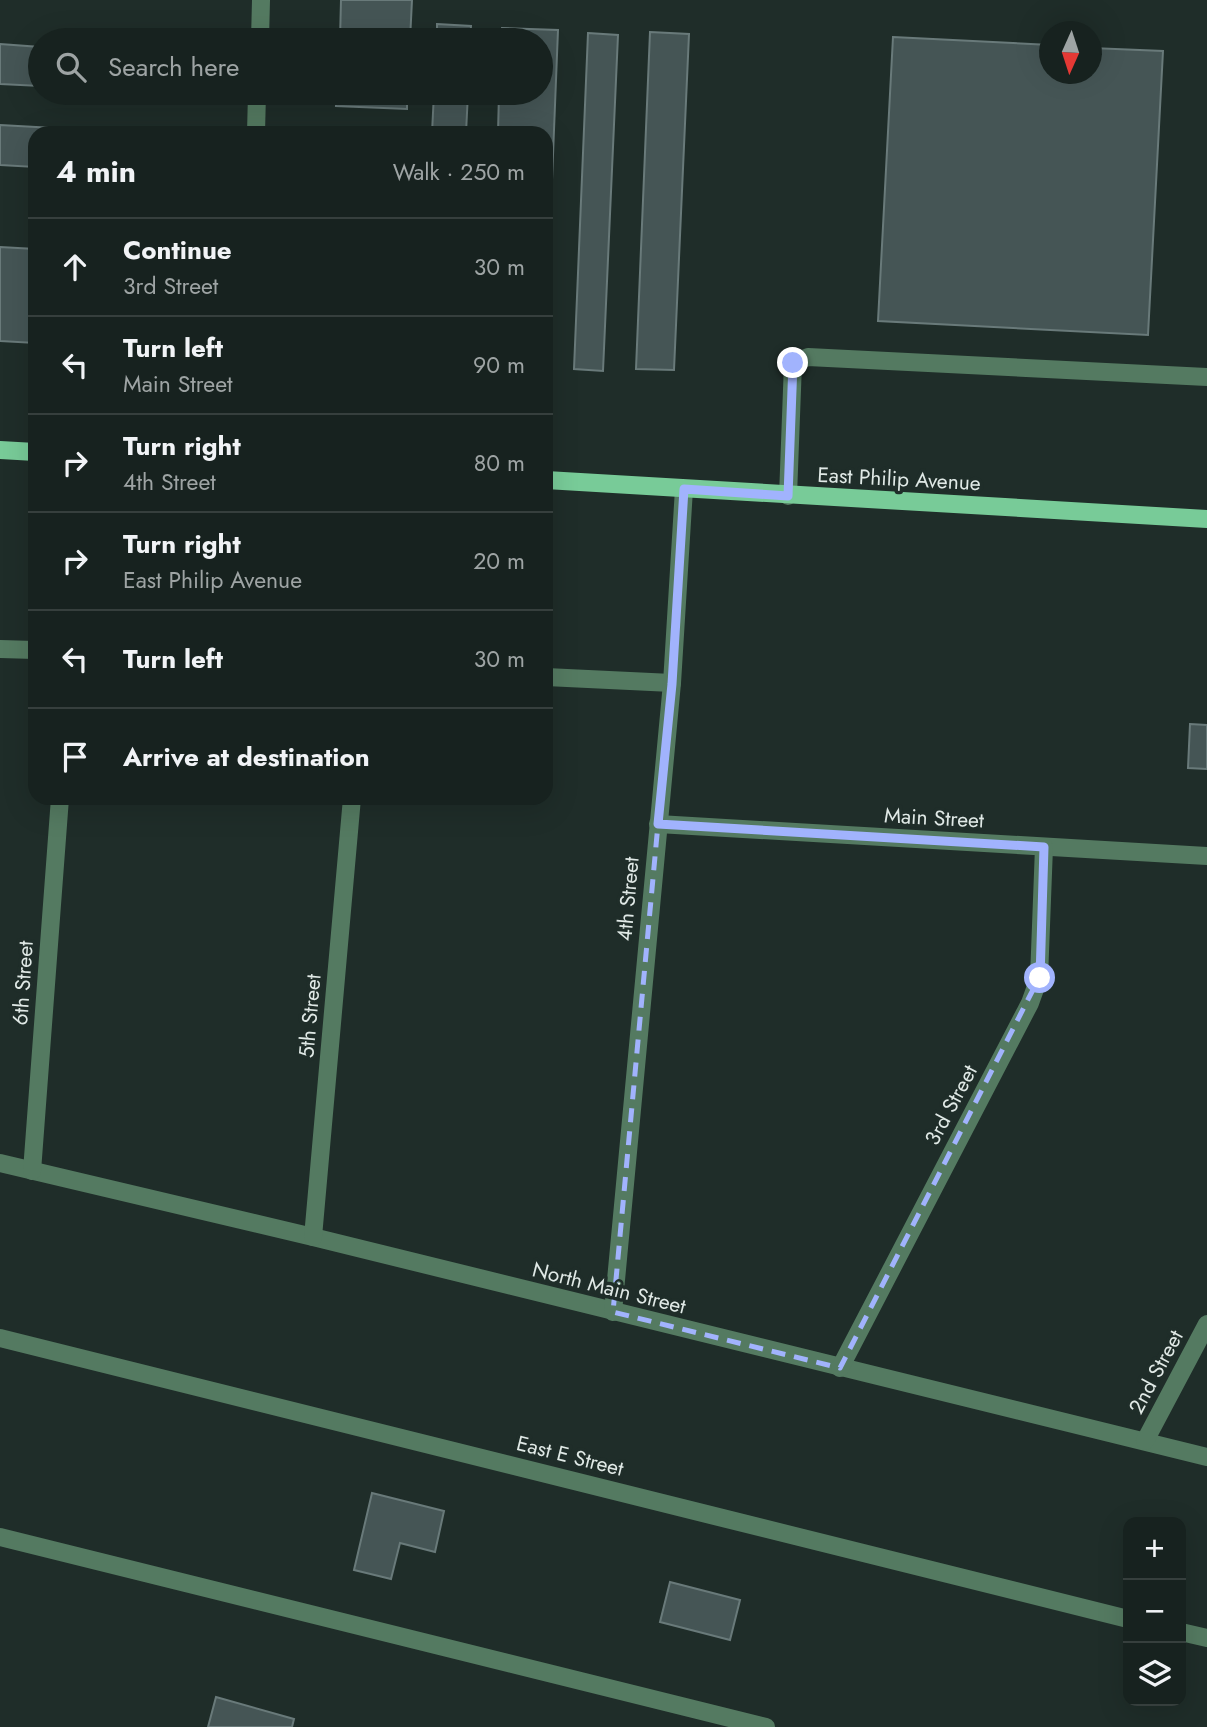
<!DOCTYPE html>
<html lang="en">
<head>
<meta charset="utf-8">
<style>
  :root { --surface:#17221f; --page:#202a28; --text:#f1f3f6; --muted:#9ea4a4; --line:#363f3d }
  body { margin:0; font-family:Jost,sans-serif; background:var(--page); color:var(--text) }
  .controls { position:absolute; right:21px; bottom:21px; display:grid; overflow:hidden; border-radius:14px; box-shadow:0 7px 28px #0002 }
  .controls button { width:63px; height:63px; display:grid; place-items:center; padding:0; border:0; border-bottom:2px solid var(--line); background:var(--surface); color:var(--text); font:35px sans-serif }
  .compass { position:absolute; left:1039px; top:21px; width:63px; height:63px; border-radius:50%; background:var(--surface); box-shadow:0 7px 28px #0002; rotate:183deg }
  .stop { position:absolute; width:21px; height:21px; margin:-16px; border:5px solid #a1b3fd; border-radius:50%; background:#fff }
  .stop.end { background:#a1b3fd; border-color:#fff; box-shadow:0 2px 7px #0008 }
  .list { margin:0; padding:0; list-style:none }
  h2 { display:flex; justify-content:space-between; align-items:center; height:91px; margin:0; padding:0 28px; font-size:30px }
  h2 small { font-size:23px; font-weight:400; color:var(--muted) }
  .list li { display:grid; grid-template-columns:46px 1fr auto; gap:21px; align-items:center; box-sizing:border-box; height:98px; padding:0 28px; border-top:2px solid var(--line) }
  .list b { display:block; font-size:26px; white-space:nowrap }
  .list p { margin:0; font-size:23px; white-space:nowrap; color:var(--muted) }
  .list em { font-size:23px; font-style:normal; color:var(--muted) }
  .icon { flex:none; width:38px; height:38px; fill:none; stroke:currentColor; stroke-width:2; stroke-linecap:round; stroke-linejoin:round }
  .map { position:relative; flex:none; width:1207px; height:1727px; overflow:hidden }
  .search { position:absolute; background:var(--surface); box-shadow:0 7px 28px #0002; left:28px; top:28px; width:525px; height:77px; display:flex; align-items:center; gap:18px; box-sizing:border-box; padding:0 24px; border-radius:38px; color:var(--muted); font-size:26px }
  .panel { position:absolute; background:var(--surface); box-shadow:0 7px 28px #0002; left:28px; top:126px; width:525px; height:679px; border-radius:21px }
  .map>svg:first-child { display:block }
  .building { fill:#455555; stroke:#697a7a; stroke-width:2 }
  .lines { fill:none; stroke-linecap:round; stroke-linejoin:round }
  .minor { stroke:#547a61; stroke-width:18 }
  .major { stroke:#78cb98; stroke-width:18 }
  .route { stroke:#a1b3fd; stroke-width:9 }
  .marked { fill:none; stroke:#a1b3fd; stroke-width:5; stroke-dasharray:14 9; stroke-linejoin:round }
  .labels { text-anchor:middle; stroke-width:7; stroke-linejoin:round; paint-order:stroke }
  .street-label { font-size:21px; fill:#e0e9e6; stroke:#1f2d29 }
</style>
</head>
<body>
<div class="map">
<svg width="1207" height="1727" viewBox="0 0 1207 1727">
  <rect width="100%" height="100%" fill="#1f2d29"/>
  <g class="building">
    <polygon points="341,0 412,0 410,40 340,40"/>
    <polygon points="437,24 471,26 470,40 437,40"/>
    <polygon points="502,28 558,30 546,330 546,133 498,133 499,93 541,93 541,40 501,40"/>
    <polygon points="650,32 689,34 674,370 636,369"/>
    <polygon points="588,33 618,35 603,371 574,369"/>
    <polygon points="893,37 1050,45 1050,74 1092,74 1092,48 1163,51 1148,335 878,321"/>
    <polygon points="0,44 40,47 40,86 0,84"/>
    <polygon points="337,93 407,93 407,109 336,106"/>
    <polygon points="434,93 468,93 466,133 432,133"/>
    <polygon points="0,125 144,133 35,133 35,167 0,165"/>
    <polygon points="0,247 35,249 35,343 0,341"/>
    <polygon points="1190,724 1207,725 1207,769 1188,768"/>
    <polygon points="372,1493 444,1511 435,1552 400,1543 391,1579 354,1570"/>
    <polygon points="670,1582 740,1600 730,1640 660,1622"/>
    <polygon points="216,1697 294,1719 292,1727 208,1727"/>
  </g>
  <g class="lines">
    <g class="minor">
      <polyline points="260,40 261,0"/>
      <polyline points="256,133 257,93"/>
      <polyline points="788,496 793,363 808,357 1207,377"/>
      <polyline points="0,649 35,650"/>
      <polyline points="546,677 672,683"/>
      <polyline points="658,824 1207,856"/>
      <polyline points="0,1163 313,1237 1207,1457"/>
      <polyline points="32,1171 60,798"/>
      <polyline points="313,1237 352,798"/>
      <polyline points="613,1312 672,683 684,489"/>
      <polyline points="0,1338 1128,1619"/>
      <polyline points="840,1368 1030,1003 1039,978 1044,847"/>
      <polyline points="1145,1441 1207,1324"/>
      <polyline points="0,1537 766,1727"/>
      <polyline points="1181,1632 1207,1638"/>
    </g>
    <g class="major">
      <polyline points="0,450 35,452"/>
      <polyline points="546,480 1207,519"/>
    </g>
  </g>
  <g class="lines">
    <polyline class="route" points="793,363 788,496 684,489 672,684 658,824 1044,847 1040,978"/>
  </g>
  <path class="marked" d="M658 824 1044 847 1039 978 840 1368 613 1312Z"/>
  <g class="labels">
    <g class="street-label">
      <text transform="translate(899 479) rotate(3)" y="7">East Philip Avenue</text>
      <text transform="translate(934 818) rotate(3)" y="7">Main Street</text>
      <text transform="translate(628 899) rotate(-85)" y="7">4th Street</text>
      <text transform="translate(23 983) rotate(-86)" y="7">6th Street</text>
      <text transform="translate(310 1016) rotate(-85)" y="7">5th Street</text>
      <text transform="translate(951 1105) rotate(-62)" y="7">3rd Street</text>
      <text transform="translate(609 1288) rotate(14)" y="7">North Main Street</text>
      <text transform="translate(1156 1372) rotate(-62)" y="7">2nd Street</text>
      <text transform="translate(570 1456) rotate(14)" y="7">East E Street</text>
    </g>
  </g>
</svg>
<div class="controls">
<button>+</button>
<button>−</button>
<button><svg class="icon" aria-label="layers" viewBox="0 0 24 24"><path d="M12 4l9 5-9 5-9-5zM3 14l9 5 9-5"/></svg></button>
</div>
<svg class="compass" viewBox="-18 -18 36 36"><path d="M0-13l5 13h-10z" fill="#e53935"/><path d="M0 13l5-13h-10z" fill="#9ea4a4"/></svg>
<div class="stop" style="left:1040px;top:978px"></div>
<div class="stop end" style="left:793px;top:363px"></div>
<div class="search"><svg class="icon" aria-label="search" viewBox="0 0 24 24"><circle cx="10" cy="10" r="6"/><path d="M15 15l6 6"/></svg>Search here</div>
<section class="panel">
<h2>4 min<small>Walk · 250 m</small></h2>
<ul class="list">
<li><svg class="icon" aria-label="ahead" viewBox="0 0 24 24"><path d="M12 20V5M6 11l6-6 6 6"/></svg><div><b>Continue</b><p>3rd Street</p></div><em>30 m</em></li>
<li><svg class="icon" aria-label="left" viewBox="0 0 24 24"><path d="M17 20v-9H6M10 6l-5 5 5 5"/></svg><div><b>Turn left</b><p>Main Street</p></div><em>90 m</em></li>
<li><svg class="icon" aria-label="right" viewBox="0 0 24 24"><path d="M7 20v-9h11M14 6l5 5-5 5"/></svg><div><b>Turn right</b><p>4th Street</p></div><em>80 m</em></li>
<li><svg class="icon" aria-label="right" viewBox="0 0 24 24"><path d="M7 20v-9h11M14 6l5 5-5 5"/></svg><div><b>Turn right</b><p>East Philip Avenue</p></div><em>20 m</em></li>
<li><svg class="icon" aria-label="left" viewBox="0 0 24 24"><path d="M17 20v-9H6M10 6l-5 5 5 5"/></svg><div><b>Turn left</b></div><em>30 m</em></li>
<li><svg class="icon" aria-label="arrive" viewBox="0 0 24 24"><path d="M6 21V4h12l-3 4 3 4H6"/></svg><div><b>Arrive at destination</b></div></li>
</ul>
</section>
</div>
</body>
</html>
